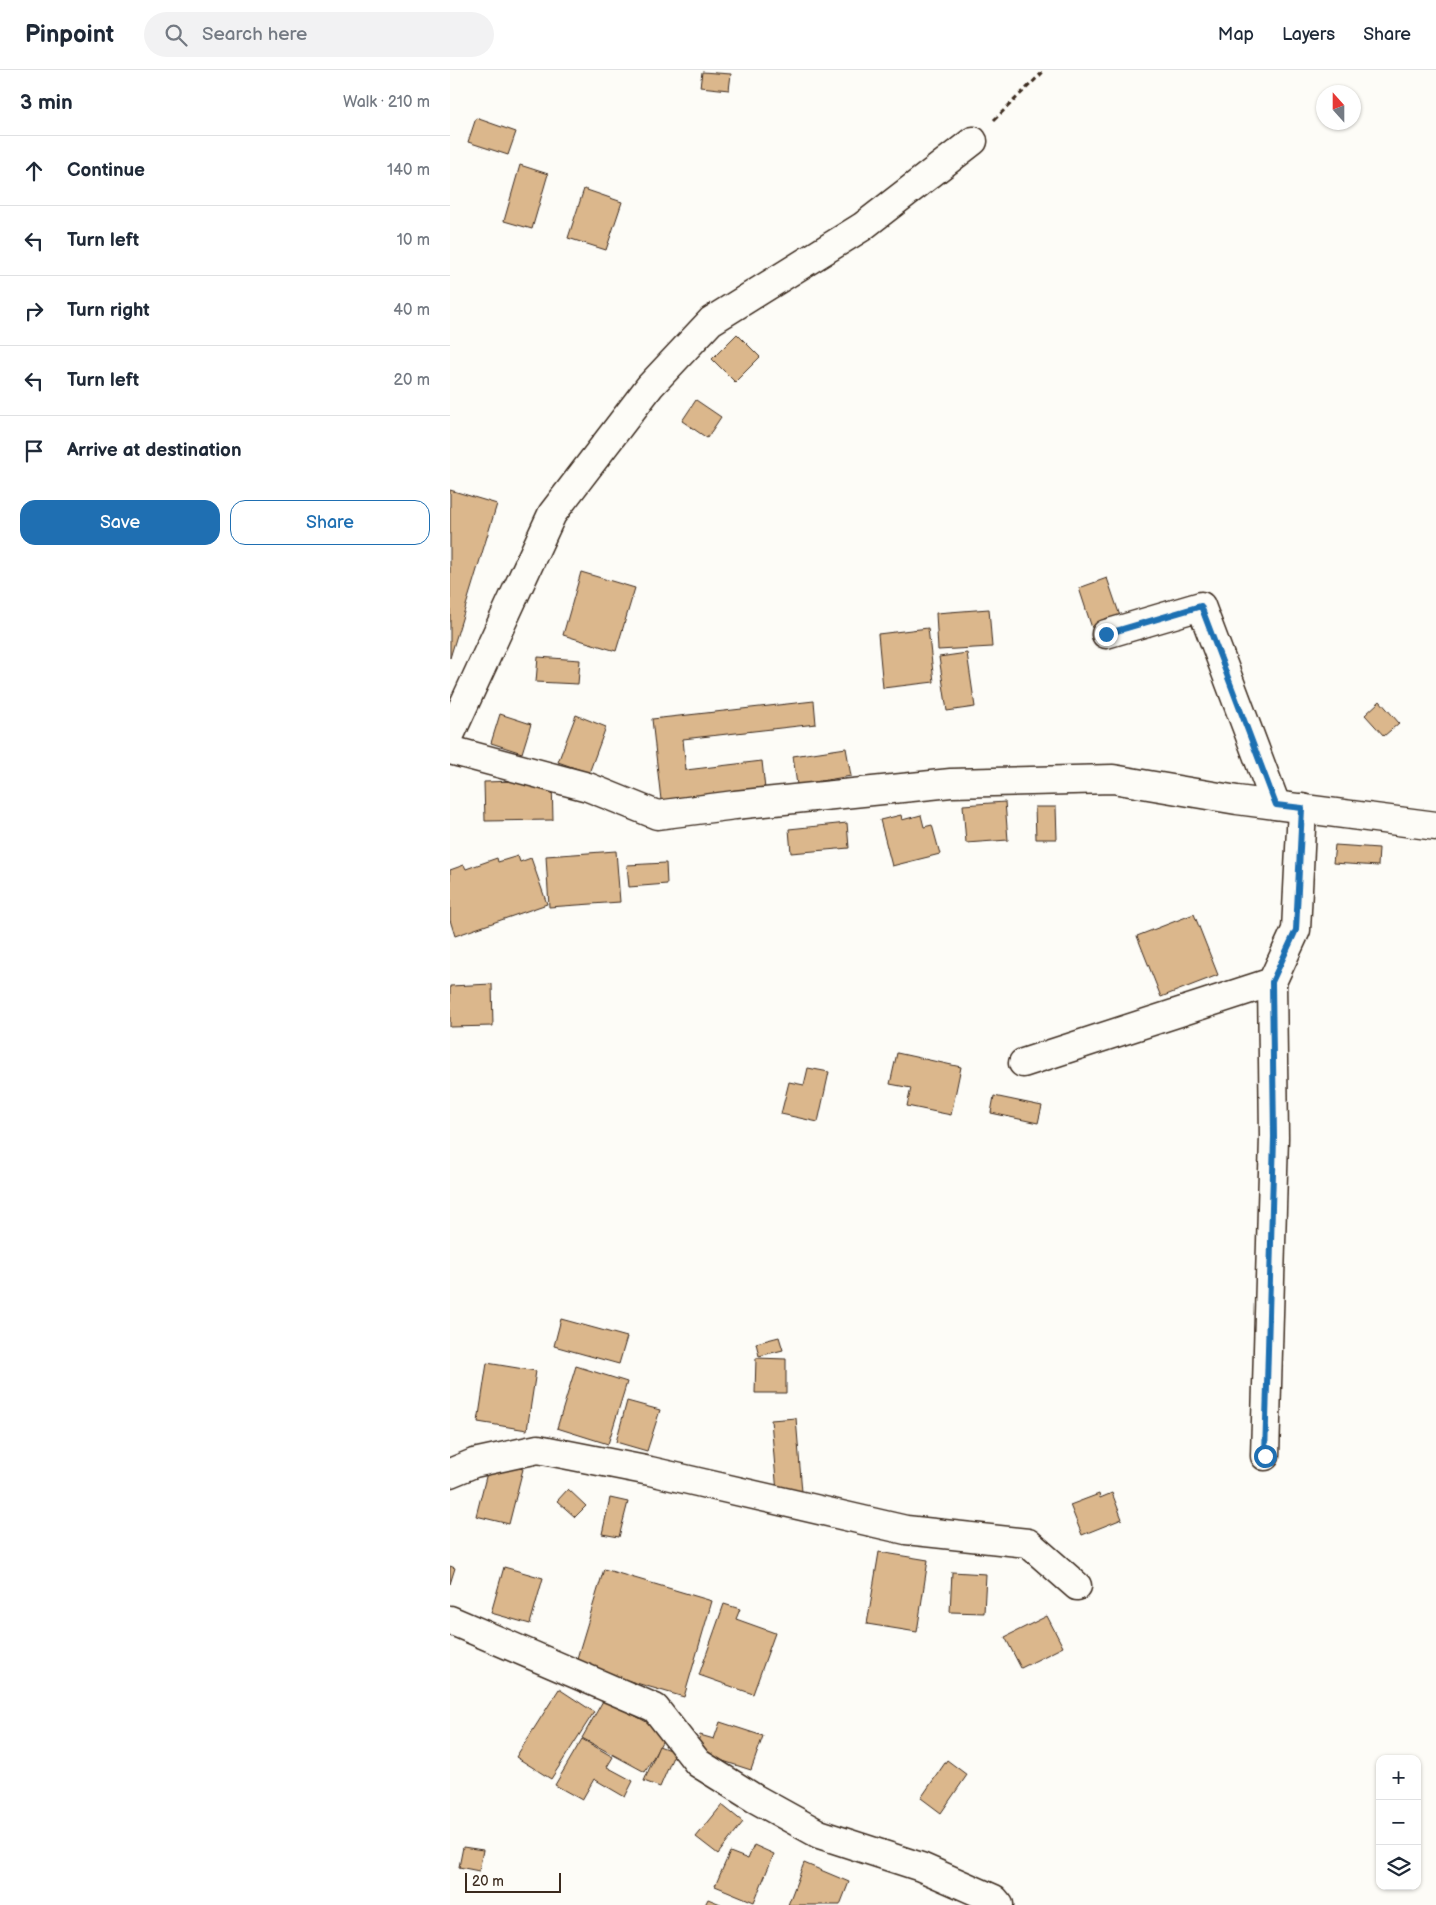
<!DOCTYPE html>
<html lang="en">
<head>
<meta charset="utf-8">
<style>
  :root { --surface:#fff; --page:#f2f2f3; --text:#1f2937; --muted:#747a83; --line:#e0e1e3; --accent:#1f6fb2 }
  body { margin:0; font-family:"Balsamiq Sans",sans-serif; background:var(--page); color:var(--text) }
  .controls { position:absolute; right:15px; bottom:15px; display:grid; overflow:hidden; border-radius:10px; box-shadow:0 1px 4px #0004 }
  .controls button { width:45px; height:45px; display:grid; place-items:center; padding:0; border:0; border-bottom:1px solid var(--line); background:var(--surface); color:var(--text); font:25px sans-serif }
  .compass { position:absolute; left:866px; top:15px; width:45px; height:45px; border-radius:50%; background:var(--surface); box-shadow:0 1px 4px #0004; rotate:339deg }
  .scale { position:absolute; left:15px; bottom:12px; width:96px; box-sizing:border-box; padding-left:5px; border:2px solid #3b2a1e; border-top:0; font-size:14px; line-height:18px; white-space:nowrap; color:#3b2a1e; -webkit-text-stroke:4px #fdfcf7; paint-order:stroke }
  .stop { position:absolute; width:15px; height:15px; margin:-11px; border:4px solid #1f6fb2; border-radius:50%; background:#fff }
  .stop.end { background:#1f6fb2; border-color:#fff; box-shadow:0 1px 5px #0008 }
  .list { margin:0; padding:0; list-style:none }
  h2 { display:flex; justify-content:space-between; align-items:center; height:65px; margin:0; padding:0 20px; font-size:21px }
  h2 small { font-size:16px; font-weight:400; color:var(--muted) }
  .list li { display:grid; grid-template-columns:32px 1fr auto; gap:15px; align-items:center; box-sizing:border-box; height:70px; padding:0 20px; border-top:1px solid var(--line) }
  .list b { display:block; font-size:19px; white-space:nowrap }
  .list em { font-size:16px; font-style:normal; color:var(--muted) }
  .actions { display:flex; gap:10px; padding:15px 20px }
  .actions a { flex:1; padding:11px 0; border:1px solid var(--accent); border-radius:15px; text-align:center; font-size:18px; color:var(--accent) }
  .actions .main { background:var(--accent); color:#fff }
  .icon { flex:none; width:28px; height:28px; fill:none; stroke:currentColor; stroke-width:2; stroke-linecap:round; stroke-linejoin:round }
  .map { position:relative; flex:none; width:986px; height:1835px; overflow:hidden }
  header { display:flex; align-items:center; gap:30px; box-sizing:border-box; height:70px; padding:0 25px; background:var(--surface); border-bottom:1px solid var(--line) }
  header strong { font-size:24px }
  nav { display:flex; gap:28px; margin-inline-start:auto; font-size:18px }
  .search { width:350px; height:45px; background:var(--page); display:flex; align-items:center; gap:12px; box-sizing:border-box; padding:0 18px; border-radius:28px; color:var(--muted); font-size:19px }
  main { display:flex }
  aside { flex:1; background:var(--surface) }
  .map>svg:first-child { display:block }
  .building { fill:#dbb78c; stroke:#3b2a1e }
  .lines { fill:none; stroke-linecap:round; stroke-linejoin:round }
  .street-casing { stroke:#3b2a1e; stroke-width:31 }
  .path { stroke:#3b2a1e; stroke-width:3; stroke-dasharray:5 4; stroke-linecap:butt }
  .street { stroke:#fdfcf7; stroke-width:28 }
  .route { stroke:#1f6fb2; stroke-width:6 }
</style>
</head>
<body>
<header>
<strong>Pinpoint</strong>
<div class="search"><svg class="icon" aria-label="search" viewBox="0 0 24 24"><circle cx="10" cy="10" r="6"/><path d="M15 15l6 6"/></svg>Search here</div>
<nav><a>Map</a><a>Layers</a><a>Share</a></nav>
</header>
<main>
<aside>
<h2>3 min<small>Walk · 210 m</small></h2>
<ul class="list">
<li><svg class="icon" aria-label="ahead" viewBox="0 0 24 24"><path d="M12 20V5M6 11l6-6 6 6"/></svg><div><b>Continue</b></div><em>140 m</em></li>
<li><svg class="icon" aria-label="left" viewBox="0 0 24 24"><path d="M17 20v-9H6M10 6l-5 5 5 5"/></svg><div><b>Turn left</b></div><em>10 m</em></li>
<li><svg class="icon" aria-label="right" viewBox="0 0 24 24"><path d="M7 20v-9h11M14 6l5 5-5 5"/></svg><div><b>Turn right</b></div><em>40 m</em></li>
<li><svg class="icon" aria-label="left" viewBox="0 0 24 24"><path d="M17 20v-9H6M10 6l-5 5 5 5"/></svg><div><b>Turn left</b></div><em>20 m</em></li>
<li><svg class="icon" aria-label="arrive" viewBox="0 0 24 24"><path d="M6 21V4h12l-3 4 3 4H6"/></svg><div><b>Arrive at destination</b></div></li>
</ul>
<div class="actions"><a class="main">Save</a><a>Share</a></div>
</aside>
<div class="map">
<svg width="986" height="1835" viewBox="0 0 986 1835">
  <rect width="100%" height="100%" fill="#fdfcf7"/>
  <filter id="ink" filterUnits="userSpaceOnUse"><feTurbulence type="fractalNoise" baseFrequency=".02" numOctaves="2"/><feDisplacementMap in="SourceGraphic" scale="10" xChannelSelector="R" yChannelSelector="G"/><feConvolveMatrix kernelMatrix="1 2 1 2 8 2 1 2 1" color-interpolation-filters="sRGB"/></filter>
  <g filter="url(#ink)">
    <g class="building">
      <polygon points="252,2 281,4 279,20 250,17"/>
      <polygon points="26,48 66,62 58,85 18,72"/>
      <polygon points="70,95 98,104 82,159 54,151"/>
      <polygon points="134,119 172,132 156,180 118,168"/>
      <polygon points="287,264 310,287 285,312 262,289"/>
      <polygon points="246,330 271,347 257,368 232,351"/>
      <polygon points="0,420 47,434 0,588"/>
      <polygon points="131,502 185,518 166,581 113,565"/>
      <polygon points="657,508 671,549 642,558 629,518"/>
      <polygon points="539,539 542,577 488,580 486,543"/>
      <polygon points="478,558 484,612 433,618 428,564"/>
      <polygon points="517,583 525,637 497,641 489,587"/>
      <polygon points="88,587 130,590 128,614 86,612"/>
      <polygon points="364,631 366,654 233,669 236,700 312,691 315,719 211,730 202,649"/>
      <polygon points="930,631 949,653 934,666 915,645"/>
      <polygon points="50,644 81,654 72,683 41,673"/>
      <polygon points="126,645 156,657 139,703 108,692"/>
      <polygon points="396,678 401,706 347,715 343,686"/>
      <polygon points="102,710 103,750 35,751 34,712"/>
      <polygon points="555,732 558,770 516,773 513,735"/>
      <polygon points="585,737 606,737 607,769 586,769"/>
      <polygon points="451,745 452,750 471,745 474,757 482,755 490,784 442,796 430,750"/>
      <polygon points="397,753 399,778 341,783 339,759"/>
      <polygon points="885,775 929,778 928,796 883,793"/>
      <polygon points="166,781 170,832 99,837 96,786"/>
      <polygon points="68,786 70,792 81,788 97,834 5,866 0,850 0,800 14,795 16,799 47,788 48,792"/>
      <polygon points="216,793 217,814 179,817 177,795"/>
      <polygon points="744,844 768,905 711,927 687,866"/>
      <polygon points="42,914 43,956 0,957 0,916"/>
      <polygon points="447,983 511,997 501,1045 457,1036 461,1018 440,1014"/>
      <polygon points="358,998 379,1002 368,1052 331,1044 339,1012 354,1015"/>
      <polygon points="544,1026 592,1036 588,1053 541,1043"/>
      <polygon points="111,1249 177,1267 169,1294 104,1276"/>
      <polygon points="329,1267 333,1280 309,1286 306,1273"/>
      <polygon points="306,1288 336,1289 336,1323 305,1323"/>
      <polygon points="37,1293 86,1301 77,1360 28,1352"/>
      <polygon points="126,1296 177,1312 158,1374 107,1358"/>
      <polygon points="177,1331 210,1340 197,1381 166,1372"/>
      <polygon points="346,1348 352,1422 327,1423 321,1350"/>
      <polygon points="40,1391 73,1399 59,1454 26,1446"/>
      <polygon points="118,1419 136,1436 125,1447 107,1431"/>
      <polygon points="662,1423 672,1449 632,1465 620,1435 649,1424 650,1428"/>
      <polygon points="160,1428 178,1432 169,1467 152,1464"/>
      <polygon points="429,1482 478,1490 467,1562 417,1554"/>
      <polygon points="0,1496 5,1498 0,1514"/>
      <polygon points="54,1497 93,1508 80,1554 41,1543"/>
      <polygon points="154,1499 262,1531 234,1627 125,1595"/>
      <polygon points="502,1502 536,1504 534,1543 500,1542"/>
      <polygon points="274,1534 290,1539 286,1549 325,1563 303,1624 249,1605"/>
      <polygon points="597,1546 613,1577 571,1598 555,1567"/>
      <polygon points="109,1619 144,1642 101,1709 66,1687"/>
      <polygon points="154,1629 217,1663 195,1702 132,1668"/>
      <polygon points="270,1652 313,1666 301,1700 245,1682 250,1665 264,1669"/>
      <polygon points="132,1669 163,1687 157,1697 183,1711 175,1727 144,1709 132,1730 105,1715"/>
      <polygon points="209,1676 225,1682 210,1717 194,1711"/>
      <polygon points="497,1690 517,1705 491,1743 471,1728"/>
      <polygon points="272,1735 293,1752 268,1784 246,1767"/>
      <polygon points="304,1775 324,1784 304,1832 265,1816 280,1782 298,1789"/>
      <polygon points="13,1777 33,1780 29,1801 9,1797"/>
      <polygon points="354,1793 399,1812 390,1835 338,1835"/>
      <polygon points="258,1829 273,1835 255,1835"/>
    </g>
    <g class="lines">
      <defs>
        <g id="street">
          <polyline points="656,564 751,536 826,735"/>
          <polyline points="0,665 102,444 200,316 261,251 412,157 523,71"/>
          <polyline points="0,680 138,717 207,745 285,735 501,713 663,709 787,730 986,756"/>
          <polyline points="573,993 822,912 846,860 852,738"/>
          <polyline points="815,1386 824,1067 822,912"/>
          <polyline points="0,1403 24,1393 88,1379 200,1401 456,1460 578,1473 627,1516"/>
          <polyline points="0,1550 205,1638 248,1693 304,1728 369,1764 471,1797 544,1829 549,1835"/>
        </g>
      </defs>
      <use href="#street" class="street-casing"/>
      <polyline class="path" points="544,50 595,0"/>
      <use href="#street" class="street"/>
    </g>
  </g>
  <g class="lines" filter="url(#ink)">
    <polyline class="route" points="656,564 751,536 826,735 852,738 846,860 822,912 824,1067 815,1386"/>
  </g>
</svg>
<div class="controls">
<button>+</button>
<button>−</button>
<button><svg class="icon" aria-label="layers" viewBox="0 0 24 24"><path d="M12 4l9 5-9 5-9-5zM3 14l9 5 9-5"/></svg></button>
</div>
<svg class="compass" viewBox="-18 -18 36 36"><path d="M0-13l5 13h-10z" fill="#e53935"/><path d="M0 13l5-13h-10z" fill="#747a83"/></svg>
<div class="scale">20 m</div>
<div class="stop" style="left:815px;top:1386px"></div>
<div class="stop end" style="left:656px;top:564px"></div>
</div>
</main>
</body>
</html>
